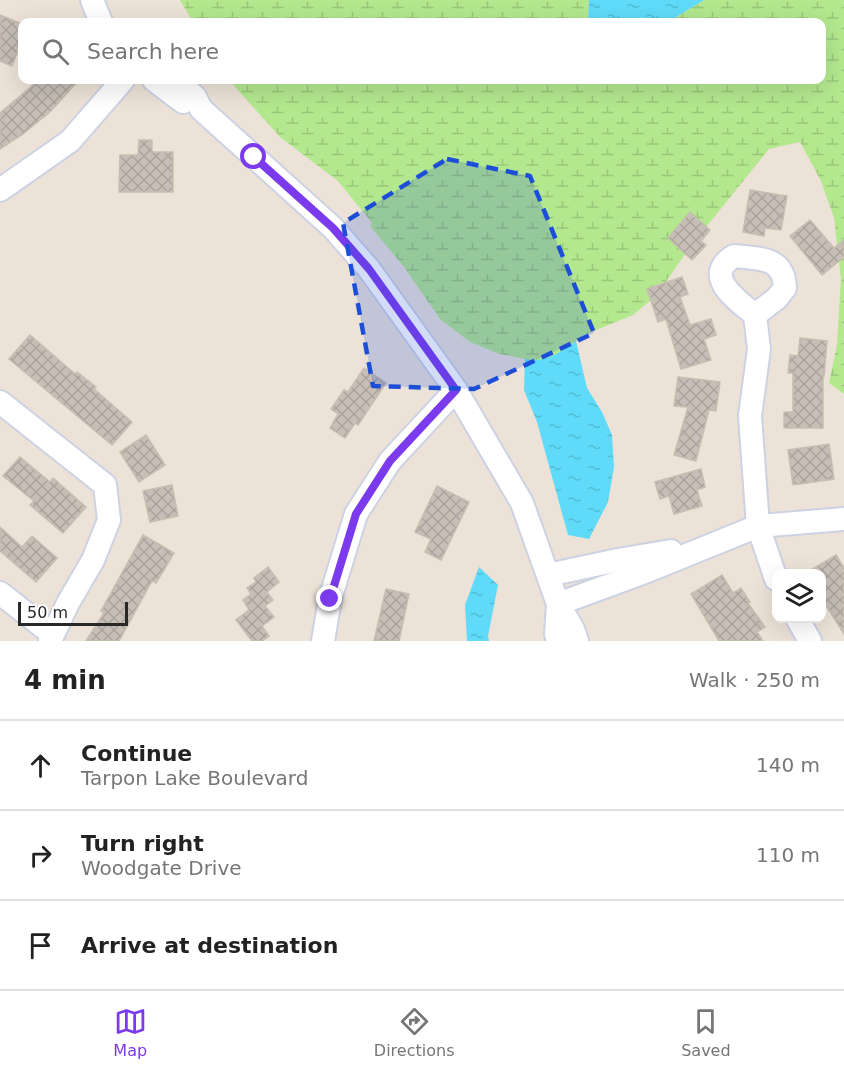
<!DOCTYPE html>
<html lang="en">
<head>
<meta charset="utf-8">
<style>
  :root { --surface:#fff; --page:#f6f6f6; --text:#222; --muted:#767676; --line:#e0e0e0; --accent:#7c3aed }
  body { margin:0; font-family:"DejaVu Sans",sans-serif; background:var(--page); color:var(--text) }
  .controls { position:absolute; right:18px; bottom:18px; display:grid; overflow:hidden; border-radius:12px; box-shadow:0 6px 24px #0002 }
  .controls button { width:54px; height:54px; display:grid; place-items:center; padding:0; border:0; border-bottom:2px solid var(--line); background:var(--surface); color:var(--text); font:30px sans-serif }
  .scale { position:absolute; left:18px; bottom:15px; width:110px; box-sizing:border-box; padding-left:6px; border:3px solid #282828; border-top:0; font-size:16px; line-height:21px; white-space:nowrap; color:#282828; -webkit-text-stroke:4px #fff; paint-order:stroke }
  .stop { position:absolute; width:18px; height:18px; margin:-14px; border:4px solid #7c3aed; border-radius:50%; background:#fff }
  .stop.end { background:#7c3aed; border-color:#fff; box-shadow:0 2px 6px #0008 }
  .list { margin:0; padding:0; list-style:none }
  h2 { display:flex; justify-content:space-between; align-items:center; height:78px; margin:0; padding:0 24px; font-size:26px }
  h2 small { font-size:20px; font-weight:400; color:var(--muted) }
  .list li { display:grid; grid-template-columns:39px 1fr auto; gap:18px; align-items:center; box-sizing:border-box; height:90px; padding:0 24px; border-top:2px solid var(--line) }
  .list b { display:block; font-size:22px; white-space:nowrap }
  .list p { margin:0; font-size:20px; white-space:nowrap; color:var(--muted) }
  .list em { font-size:20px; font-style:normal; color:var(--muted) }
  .icon { flex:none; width:33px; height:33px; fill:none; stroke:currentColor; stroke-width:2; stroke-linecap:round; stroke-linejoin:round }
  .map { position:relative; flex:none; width:844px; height:641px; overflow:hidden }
  .search { position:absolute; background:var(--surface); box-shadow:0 6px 24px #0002; left:18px; right:18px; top:18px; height:66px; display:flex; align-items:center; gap:15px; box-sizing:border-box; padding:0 21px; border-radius:12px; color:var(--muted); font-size:22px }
  .sheet { height:348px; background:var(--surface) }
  nav { display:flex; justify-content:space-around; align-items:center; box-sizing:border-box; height:84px; border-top:2px solid var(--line); background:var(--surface); font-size:16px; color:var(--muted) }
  nav a { display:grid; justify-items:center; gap:3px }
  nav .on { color:var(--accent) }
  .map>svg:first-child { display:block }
  .wetland { fill:url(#wetland-marsh) }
  .water { fill:url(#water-ripples) }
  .building { fill:url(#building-cross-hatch); stroke:#c7beb1; stroke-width:1.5 }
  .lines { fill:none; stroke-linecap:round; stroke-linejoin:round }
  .minor-casing { stroke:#cdd2e3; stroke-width:26 }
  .minor { stroke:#fff; stroke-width:22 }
  .route { stroke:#7c3aed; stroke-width:8 }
  .marked { fill:#1d4ed8; fill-opacity:0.2; stroke:#1d4ed8; stroke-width:4.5; stroke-dasharray:12 8; stroke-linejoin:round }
</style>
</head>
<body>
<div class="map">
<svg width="844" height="641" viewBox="0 0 844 641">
  <defs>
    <pattern id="wetland-marsh" width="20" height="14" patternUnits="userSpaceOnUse" patternTransform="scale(1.5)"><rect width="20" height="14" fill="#b3e88e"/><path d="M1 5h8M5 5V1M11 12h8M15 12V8" fill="none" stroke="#9ac77a"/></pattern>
    <pattern id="water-ripples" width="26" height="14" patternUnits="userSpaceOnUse" patternTransform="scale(1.5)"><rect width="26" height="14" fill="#5fdbf9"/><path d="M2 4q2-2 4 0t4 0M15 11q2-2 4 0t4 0" fill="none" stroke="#53bcd5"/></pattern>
    <pattern id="building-cross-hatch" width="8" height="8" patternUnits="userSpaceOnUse" patternTransform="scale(1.5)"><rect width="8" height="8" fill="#c7bfb7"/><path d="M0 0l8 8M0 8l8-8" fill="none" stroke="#aba49d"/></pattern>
  </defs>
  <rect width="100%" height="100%" fill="#ece2d7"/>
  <g class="wetland">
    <polygon points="180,0 589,0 588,22 193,22"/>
    <polygon points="704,0 844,0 844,394 829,383 837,345 841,279 834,218 821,181 800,142 769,149 690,247 656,296 633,315 584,335 554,357 535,361 500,354 470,342 440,319 404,267 370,226 372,223 338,181 280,137 229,80 822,80 822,22 668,22"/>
  </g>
  <g class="water">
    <polygon points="589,0 704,0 668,22 588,22"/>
    <path d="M576 341 587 388 602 412 612 435 614 467 608 502 589 539 568 535 537 422 524 390 525 359C547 363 559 353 576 341Z"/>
    <polygon points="479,567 498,585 488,636 489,641 467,641 465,605"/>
  </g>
  <g class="building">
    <polygon points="0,15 22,24 22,49 19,48 12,66 0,61"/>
    <polygon points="39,80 79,80 51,111 23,134 0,149 0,113"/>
    <polygon points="139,140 152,140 152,152 173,152 173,192 119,192 120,155 138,155"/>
    <polygon points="750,190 787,196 781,230 765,228 764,236 743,232"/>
    <polygon points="690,212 710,230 701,241 706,245 692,260 668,238"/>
    <polygon points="810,220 834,248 844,240 844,257 822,275 790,236"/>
    <polygon points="682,277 688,294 680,297 690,325 711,319 716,335 704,339 711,360 681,369 666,319 658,322 647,289"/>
    <polygon points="30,335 75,374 77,372 96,387 94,389 132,422 112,445 9,359"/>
    <polygon points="800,338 827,341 824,376 823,376 823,428 784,428 784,412 793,412 793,373 788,373 790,355 798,356"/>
    <polygon points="364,368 386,383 358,425 355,423 345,438 330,428 338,414 331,409 344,390 348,392"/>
    <polygon points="678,377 720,382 716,411 709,410 696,461 674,455 688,407 674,406"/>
    <polygon points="146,435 165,465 139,482 120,452"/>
    <polygon points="829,444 834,479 793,485 788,450"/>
    <polygon points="20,457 50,482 53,478 86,507 63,533 30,505 34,501 3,476"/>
    <polygon points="701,469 705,487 697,490 702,506 674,514 669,496 660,499 655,482"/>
    <polygon points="172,485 178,516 150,522 143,491"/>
    <polygon points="437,486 469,502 441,560 425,552 431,539 415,532"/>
    <polygon points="0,527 22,547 32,536 57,558 36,582 0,551"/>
    <polygon points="143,535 174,553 156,583 152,581 119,641 86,641 104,613 101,611"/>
    <polygon points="836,555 844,568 844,634 822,599 822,573 806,573"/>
    <polygon points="268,567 279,582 267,592 273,600 265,606 274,617 262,626 269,636 262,641 252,641 236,620 249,610 243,600 251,594 247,588 256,582 254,578"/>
    <polygon points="722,575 733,593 741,588 750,602 748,603 765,627 757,632 763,641 719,641 691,594"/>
    <polygon points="386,589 409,594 399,641 374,641"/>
  </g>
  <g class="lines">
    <defs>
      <g id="minor">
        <polyline points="92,0 101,22"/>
        <polyline points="154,80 183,102"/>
        <polyline points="175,80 195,97 201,109 333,228 369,269 456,390 522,503 558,604 573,629 577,641"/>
        <polyline points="0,190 70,141 123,80"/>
        <path d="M734 256C759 259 784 256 785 288L776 299 755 315C738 301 701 276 734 256Z"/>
        <polyline points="755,315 759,349 750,416 758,526 776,579"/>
        <polyline points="0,402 105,485 109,520 93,560 68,603 50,641"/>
        <polyline points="548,575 618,560 671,551"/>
        <polyline points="0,593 52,634"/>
        <polyline points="558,604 645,572 758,526 844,519"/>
        <polyline points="797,618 810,641"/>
        <polyline points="323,641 330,599 356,514 390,461 456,390"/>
        <polyline points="558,641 556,634 558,604"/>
      </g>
    </defs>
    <use href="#minor" class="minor-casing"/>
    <use href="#minor" class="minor"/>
  </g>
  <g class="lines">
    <polyline class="route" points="254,157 333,228 369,269 456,390 390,461 356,514 330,599"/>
  </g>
  <path class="marked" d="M447 159 530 176 594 333 474 389 373 386 343 223Z"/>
</svg>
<div class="controls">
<button><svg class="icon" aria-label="layers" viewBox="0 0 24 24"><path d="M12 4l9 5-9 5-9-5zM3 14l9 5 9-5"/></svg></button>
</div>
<div class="scale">50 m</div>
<div class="stop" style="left:254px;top:157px"></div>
<div class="stop end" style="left:330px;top:599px"></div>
<div class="search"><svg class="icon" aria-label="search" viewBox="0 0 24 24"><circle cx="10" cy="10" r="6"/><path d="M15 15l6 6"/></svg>Search here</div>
</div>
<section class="sheet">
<h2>4 min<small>Walk · 250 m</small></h2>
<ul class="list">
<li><svg class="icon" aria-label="ahead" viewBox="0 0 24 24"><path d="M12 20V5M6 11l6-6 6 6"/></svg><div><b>Continue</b><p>Tarpon Lake Boulevard</p></div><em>140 m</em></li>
<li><svg class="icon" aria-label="right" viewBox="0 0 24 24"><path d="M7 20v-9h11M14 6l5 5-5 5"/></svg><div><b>Turn right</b><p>Woodgate Drive</p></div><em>110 m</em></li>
<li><svg class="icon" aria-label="arrive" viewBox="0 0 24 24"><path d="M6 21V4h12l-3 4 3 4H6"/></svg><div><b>Arrive at destination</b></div></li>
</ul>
</section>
<nav>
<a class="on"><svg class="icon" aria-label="map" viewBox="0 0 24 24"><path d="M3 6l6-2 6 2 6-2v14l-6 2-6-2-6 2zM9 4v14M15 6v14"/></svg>Map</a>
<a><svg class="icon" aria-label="directions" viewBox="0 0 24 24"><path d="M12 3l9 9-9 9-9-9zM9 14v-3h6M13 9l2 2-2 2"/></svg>Directions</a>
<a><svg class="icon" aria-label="saved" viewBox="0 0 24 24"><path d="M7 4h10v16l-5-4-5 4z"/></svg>Saved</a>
</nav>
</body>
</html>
